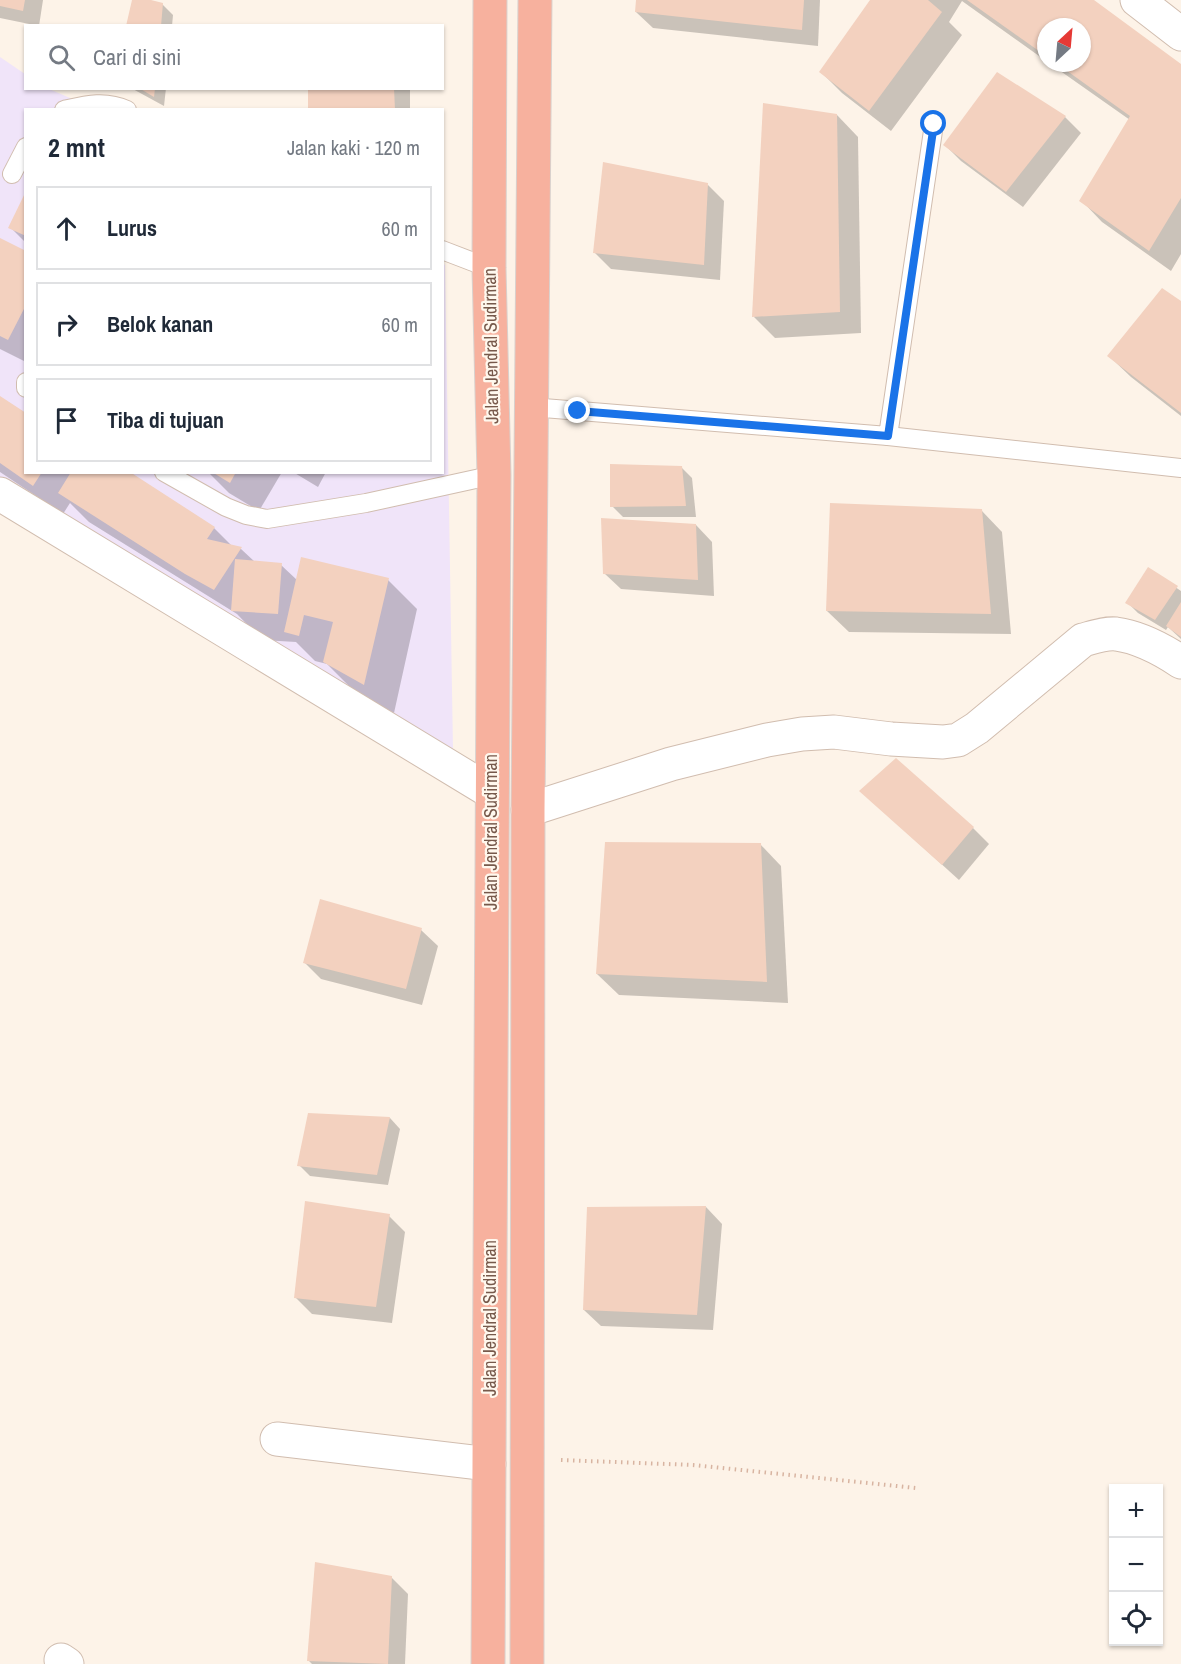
<!DOCTYPE html>
<html lang="id">
<head>
<meta charset="utf-8">
<style>
  :root { --surface:#fff; --page:#f2f2f3; --text:#1f2937; --muted:#747a83; --line:#e0e1e3 }
  body { margin:0; font-family:"Archivo Narrow",sans-serif; background:var(--page); color:var(--text) }
  .controls { position:absolute; right:18px; bottom:18px; display:grid; overflow:hidden; border-radius:0px; box-shadow:0 2px 4px #0004 }
  .controls button { width:54px; height:54px; display:grid; place-items:center; padding:0; border:0; border-bottom:2px solid var(--line); background:var(--surface); color:var(--text); font:30px sans-serif }
  .compass { position:absolute; left:1037px; top:18px; width:54px; height:54px; border-radius:50%; background:var(--surface); box-shadow:0 2px 4px #0004; rotate:26deg }
  .stop { position:absolute; width:18px; height:18px; margin:-14px; border:4px solid #1a73e8; border-radius:50%; background:#fff }
  .stop.end { background:#1a73e8; border-color:#fff; box-shadow:0 2px 6px #0008 }
  .list { margin:0; padding:0; list-style:none }
  h2 { display:flex; justify-content:space-between; align-items:center; height:78px; margin:0; padding:0 24px; font-size:26px }
  h2 small { font-size:20px; font-weight:400; color:var(--muted) }
  .list li { display:grid; grid-template-columns:39px 1fr auto; gap:18px; align-items:center; box-sizing:border-box; height:84px; margin:0 12px 12px; padding:0 12px; border:2px solid var(--line); border-radius:0px }
  .list b { display:block; font-size:22px; white-space:nowrap }
  .list em { font-size:20px; font-style:normal; color:var(--muted) }
  .icon { flex:none; width:33px; height:33px; fill:none; stroke:currentColor; stroke-width:2; stroke-linecap:round; stroke-linejoin:round }
  .map { position:relative; flex:none; width:1181px; height:1664px; overflow:hidden }
  .search { position:absolute; background:var(--surface); box-shadow:0 2px 4px #0004; left:24px; top:24px; width:420px; height:66px; display:flex; align-items:center; gap:15px; box-sizing:border-box; padding:0 21px; border-radius:0px; color:var(--muted); font-size:22px }
  .panel { position:absolute; background:var(--surface); box-shadow:0 2px 4px #0004; left:24px; top:108px; width:420px; height:366px; border-radius:0px }
  .map>svg:first-child { display:block }
  .education { fill:#f0e4f9 }
  .shadow { fill:#0003 }
  .building { fill:#f3d1bf }
  .lines { fill:none; stroke-linecap:round; stroke-linejoin:round }
  .lane-casing { stroke:#d1bdaf; stroke-width:20 }
  .street-casing { stroke:#d1bdaf; stroke-width:35 }
  .highway-casing { stroke:#d9d1cd; stroke-width:35 }
  .path { stroke:#d8b4a1; stroke-width:4; stroke-dasharray:1.5 4.5; stroke-linecap:butt }
  .lane { stroke:#fff; stroke-width:18 }
  .street { stroke:#fff; stroke-width:33 }
  .highway { stroke:#f7b19e; stroke-width:33 }
  .route { stroke:#1a73e8; stroke-width:8 }
  .labels { text-anchor:middle; stroke-width:4.5; stroke-linejoin:round; paint-order:stroke }
  .street-label { font-size:18px; fill:#77594b; stroke:#fff8ee }
</style>
</head>
<body>
<div class="map">
<svg width="1181" height="1664" viewBox="0 0 1181 1664">
  <rect width="100%" height="100%" fill="#fdf3e8"/>
  <polygon class="education" points="0,57 25,74 26,88 49,89 96,109 26,110 26,472 442,472 443,264 445,265 453,750 0,482"/>
  <g class="shadow">
    <polygon points="0,0 43,0 39,26 0,18"/>
    <polygon points="134,0 145,0 162,4 173,15 172,26 128,26"/>
    <polygon points="637,0 820,0 818,46 653,28 636,12"/>
    <polygon points="871,0 1092,0 1181,66 1181,254 1171,271 1102,222 1081,200 1130,120 1049,63 1082,63 1082,27 1046,27 1046,61 962,1 949,22 962,35 891,131 842,93 821,72"/>
    <polygon points="998,74 1065,117 1081,133 1023,207 961,161 945,145"/>
    <polygon points="131,88 166,88 164,106"/>
    <rect x="310" y="88" width="100" height="22"/>
    <polygon points="837,115 858,137 861,333 775,338 754,317"/>
    <polygon points="708,185 724,201 720,280 611,269 594,252"/>
    <polygon points="26,195 26,243 10,227"/>
    <polygon points="0,240 26,253 26,362 0,349"/>
    <polygon points="1181,303 1181,416 1131,377 1109,356"/>
    <polygon points="0,397 26,472 127,472 214,528 232,546 241,549 255,562 281,565 297,580 388,580 417,609 394,713 354,691 327,664 315,661 296,642 262,640 237,614 89,522 70,503 63,514 0,472"/>
    <polygon points="681,467 692,478 696,517 623,517 612,506"/>
    <polygon points="208,472 282,472 259,511 229,493"/>
    <polygon points="293,472 326,472 318,487"/>
    <polygon points="981,510 1002,532 1011,634 849,632 827,611"/>
    <polygon points="696,525 712,542 714,596 621,589 604,573"/>
    <polygon points="1149,569 1181,591 1181,639 1168,627 1166,630 1138,613 1127,602"/>
    <polygon points="861,791 973,828 989,844 959,880"/>
    <polygon points="760,844 781,866 788,1003 619,995 597,974"/>
    <polygon points="421,930 438,946 422,1005 321,979 305,963"/>
    <polygon points="390,1118 400,1129 388,1185 310,1176 299,1165"/>
    <polygon points="706,1207 722,1224 713,1330 601,1326 584,1310"/>
    <polygon points="389,1216 405,1232 392,1323 312,1314 295,1297"/>
    <polygon points="391,1577 408,1594 405,1664 312,1664 308,1660"/>
  </g>
  <g class="building">
    <polygon points="0,0 25,0 23,11 0,6"/>
    <polygon points="132,0 151,0 163,3 161,26 126,26"/>
    <polygon points="636,0 804,0 802,30 635,12"/>
    <polygon points="870,0 928,0 942,12 869,111 819,72"/>
    <polygon points="967,0 1094,0 1181,64 1181,198 1149,251 1079,201 1130,116 1056,63 1082,63 1082,27 1046,27 1046,56"/>
    <polygon points="997,72 1066,116 1006,192 943,145"/>
    <polygon points="139,88 155,88 154,97"/>
    <polygon points="308,88 394,88 395,110 308,110"/>
    <polygon points="763,103 837,114 840,312 752,317"/>
    <polygon points="603,162 708,183 704,265 593,253"/>
    <polygon points="26,191 26,236 8,228"/>
    <polygon points="0,238 26,251 26,305 8,340 0,336"/>
    <polygon points="1162,288 1181,301 1181,413 1107,356"/>
    <polygon points="0,396 26,413 26,472 42,472 33,486 0,463"/>
    <polygon points="610,464 682,466 686,506 610,507"/>
    <polygon points="71,472 130,472 215,527 207,539 242,547 214,590 185,574 58,493"/>
    <polygon points="212,472 236,472 230,483"/>
    <polygon points="830,503 982,509 991,614 826,611"/>
    <polygon points="601,518 696,524 698,580 603,574"/>
    <polygon points="301,557 389,578 364,685 323,662 333,622 304,615 299,636 284,632"/>
    <polygon points="235,559 282,563 278,614 231,611"/>
    <polygon points="1148,567 1178,586 1155,620 1125,603"/>
    <polygon points="1181,602 1181,637 1166,626"/>
    <polygon points="896,758 974,827 942,865 859,791"/>
    <polygon points="605,842 761,843 767,982 596,974"/>
    <polygon points="320,899 422,928 406,989 303,963"/>
    <polygon points="308,1113 390,1117 377,1175 297,1166"/>
    <polygon points="305,1201 390,1214 376,1307 294,1298"/>
    <polygon points="706,1206 697,1315 583,1310 587,1207"/>
    <polygon points="315,1562 392,1576 388,1664 307,1661"/>
  </g>
  <g class="lines">
    <defs>
      <g id="lane">
        <path d="M64 110C86 105 105 100 127 110"/>
        <polyline points="12,174 26,147"/>
        <polyline points="442,250 489,268"/>
        <polyline points="26,382 26,388"/>
        <polyline points="531,407 888,436 934,124"/>
        <polyline points="888,436 1181,468"/>
        <polyline points="164,472 226,507 246,515 267,519 366,503 494,475"/>
      </g>
      <g id="street">
        <polyline points="1137,0 1181,34"/>
        <polyline points="0,494 491,792"/>
        <path d="M528 810 671 764 767 740 802 734 834 732 891 739 943 742 958 740 977 728 1083 640C1094 637 1105 633 1116 634 1138 637 1163 650 1181 662"/>
        <polyline points="277,1439 489,1464"/>
        <polyline points="61,1660 67,1664"/>
      </g>
      <g id="highway">
        <polyline points="488,1664 494,475 489,268 490,0"/>
        <polyline points="527,1664 528,810 535,0"/>
      </g>
    </defs>
    <use href="#lane" class="lane-casing"/>
    <use href="#street" class="street-casing"/>
    <use href="#highway" class="highway-casing"/>
    <polyline class="path" points="561,1460 693,1465 916,1488"/>
    <use href="#lane" class="lane"/>
    <use href="#street" class="street"/>
    <use href="#highway" class="highway"/>
  </g>
  <g class="lines">
    <polyline class="route" points="578,411 888,436 934,124"/>
  </g>
  <g class="labels">
    <g class="street-label">
      <text transform="translate(491 346) rotate(-91)" y="6">Jalan Jendral Sudirman</text>
      <text transform="translate(491 832) rotate(-90)" y="6">Jalan Jendral Sudirman</text>
      <text transform="translate(490 1318) rotate(-90)" y="6">Jalan Jendral Sudirman</text>
    </g>
  </g>
</svg>
<div class="controls">
<button>+</button>
<button>−</button>
<button><svg class="icon" aria-label="locate" viewBox="0 0 24 24"><circle cx="12" cy="12" r="6"/><path d="M12 2v4M12 18v4M2 12h4M18 12h4"/></svg></button>
</div>
<svg class="compass" viewBox="-18 -18 36 36"><path d="M0-13l5 13h-10z" fill="#e53935"/><path d="M0 13l5-13h-10z" fill="#747a83"/></svg>
<div class="stop" style="left:934px;top:124px"></div>
<div class="stop end" style="left:578px;top:411px"></div>
<div class="search"><svg class="icon" aria-label="search" viewBox="0 0 24 24"><circle cx="10" cy="10" r="6"/><path d="M15 15l6 6"/></svg>Cari di sini</div>
<section class="panel">
<h2>2 mnt<small>Jalan kaki · 120 m</small></h2>
<ul class="list">
<li><svg class="icon" aria-label="ahead" viewBox="0 0 24 24"><path d="M12 20V5M6 11l6-6 6 6"/></svg><div><b>Lurus</b></div><em>60 m</em></li>
<li><svg class="icon" aria-label="right" viewBox="0 0 24 24"><path d="M7 20v-9h11M14 6l5 5-5 5"/></svg><div><b>Belok kanan</b></div><em>60 m</em></li>
<li><svg class="icon" aria-label="arrive" viewBox="0 0 24 24"><path d="M6 21V4h12l-3 4 3 4H6"/></svg><div><b>Tiba di tujuan</b></div></li>
</ul>
</section>
</div>
</body>
</html>
